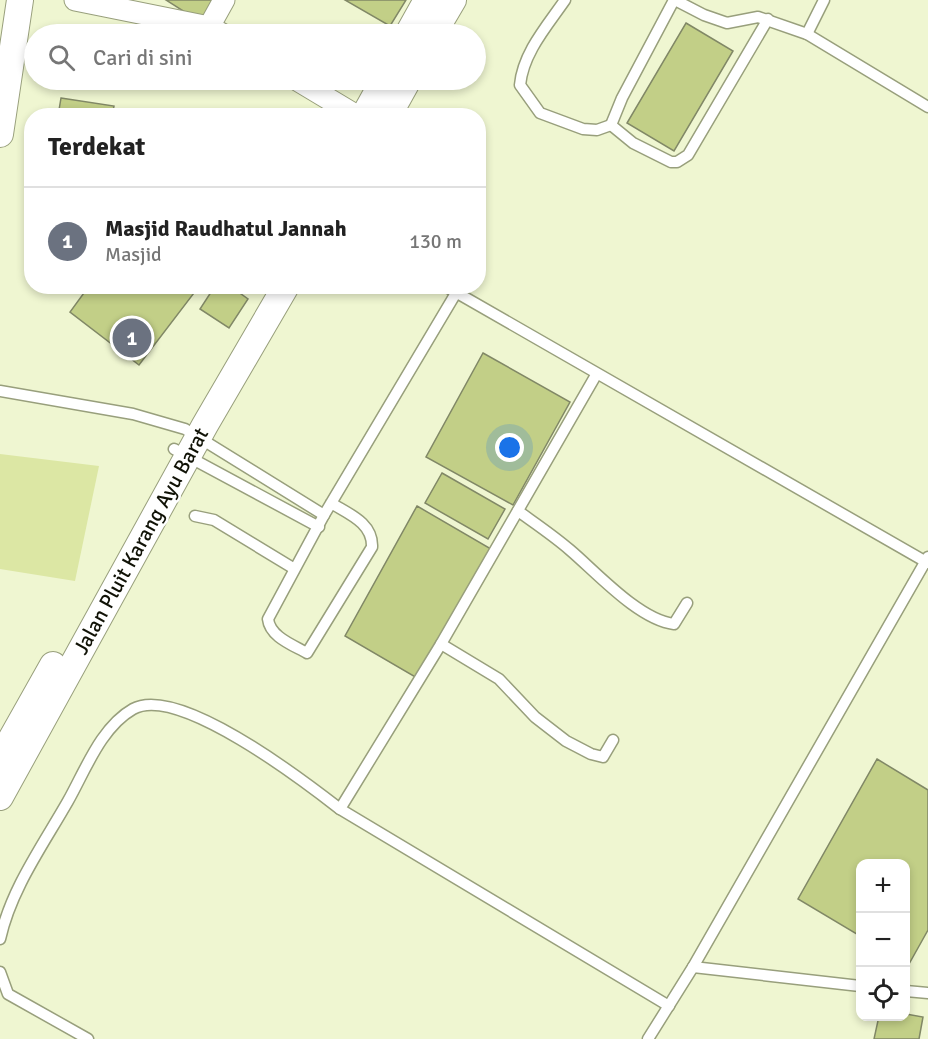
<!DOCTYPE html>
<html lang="id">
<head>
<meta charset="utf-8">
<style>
  :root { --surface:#fff; --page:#f2f2f2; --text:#222; --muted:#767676; --line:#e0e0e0; --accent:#ea580c }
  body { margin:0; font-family:Signika,sans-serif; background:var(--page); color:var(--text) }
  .controls { position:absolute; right:18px; bottom:18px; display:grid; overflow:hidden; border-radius:12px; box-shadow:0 3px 9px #0003 }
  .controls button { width:54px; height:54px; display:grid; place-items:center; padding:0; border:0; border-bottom:2px solid var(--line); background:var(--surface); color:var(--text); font:30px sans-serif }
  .you { position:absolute; left:510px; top:448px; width:21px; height:21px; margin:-15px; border:4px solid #fff; border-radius:50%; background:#1a73e8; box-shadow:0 0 0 9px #1a73e833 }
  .badge { display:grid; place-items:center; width:39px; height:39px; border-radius:50%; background:var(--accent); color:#fff; font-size:20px; font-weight:700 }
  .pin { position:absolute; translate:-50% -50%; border:3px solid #fff; box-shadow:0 2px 6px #0006 }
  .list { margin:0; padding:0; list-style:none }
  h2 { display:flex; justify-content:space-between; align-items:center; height:78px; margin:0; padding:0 24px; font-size:26px }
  h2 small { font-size:20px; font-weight:400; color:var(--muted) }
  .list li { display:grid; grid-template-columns:39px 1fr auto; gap:18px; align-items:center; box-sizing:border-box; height:108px; padding:0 24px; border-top:2px solid var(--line) }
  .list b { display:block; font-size:22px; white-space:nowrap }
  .list p { margin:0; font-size:20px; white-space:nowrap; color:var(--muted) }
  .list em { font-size:20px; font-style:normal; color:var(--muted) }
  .icon { flex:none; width:33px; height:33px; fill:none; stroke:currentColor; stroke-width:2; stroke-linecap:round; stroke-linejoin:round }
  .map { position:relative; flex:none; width:928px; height:1039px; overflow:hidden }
  .search { position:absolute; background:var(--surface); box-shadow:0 3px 9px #0003; left:24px; top:24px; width:462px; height:66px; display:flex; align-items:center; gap:15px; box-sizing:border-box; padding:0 21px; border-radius:33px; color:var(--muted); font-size:22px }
  .panel { position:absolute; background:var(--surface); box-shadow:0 3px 9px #0003; left:24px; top:108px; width:462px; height:186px; border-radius:24px }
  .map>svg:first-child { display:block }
  .green { fill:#dce7a4 }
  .building { fill:#c2cf87; stroke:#818866; stroke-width:1.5 }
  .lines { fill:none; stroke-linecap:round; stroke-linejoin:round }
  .service-casing { stroke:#989f7c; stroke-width:13 }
  .minor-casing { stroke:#989f7c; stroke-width:23 }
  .tertiary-casing { stroke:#989f7c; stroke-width:28 }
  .service { stroke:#fff; stroke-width:10 }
  .minor { stroke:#fff; stroke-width:21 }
  .tertiary { stroke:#fff; stroke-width:26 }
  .labels { text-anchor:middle; stroke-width:5; stroke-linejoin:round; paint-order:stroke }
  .street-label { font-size:21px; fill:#101206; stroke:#fff }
</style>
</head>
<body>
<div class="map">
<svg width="928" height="1039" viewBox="0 0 928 1039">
  <rect width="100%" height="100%" fill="#eff6d1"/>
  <polygon class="green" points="0,454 99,466 75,581 0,569"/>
  <g class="building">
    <polygon points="166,0 216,0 202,23"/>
    <polygon points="345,0 406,0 390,26"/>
    <polygon points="686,23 733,51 674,151 627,123"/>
    <polygon points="61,98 114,106 112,116 58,116"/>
    <polygon points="89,286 185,286 194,293 139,365 70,312"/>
    <polygon points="215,286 230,286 248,299 229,328 200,309"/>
    <polygon points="483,353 570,402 513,505 426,457"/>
    <polygon points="442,473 505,509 488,539 425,503"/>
    <polygon points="417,506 491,549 417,678 345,636"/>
    <polygon points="877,759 928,790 928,930 909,964 906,962 906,864 860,864 860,936 798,899"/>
    <polygon points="906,1014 923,1017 919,1039 874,1039 879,1016 906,1016"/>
  </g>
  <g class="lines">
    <defs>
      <g id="service">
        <path d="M565 0C547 26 523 53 520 85L540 113 583 129 597 130 611 125"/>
        <polyline points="674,0 622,98 611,125 633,143 671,162 677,162 688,155 768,19"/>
        <polyline points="675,0 704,15 727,23 758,17 807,34 928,107"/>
        <polyline points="807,34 824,0"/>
        <polyline points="445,286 928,563"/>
        <polyline points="596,375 441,644 340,809 669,1006"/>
        <polyline points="0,391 133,414 185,429 324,515"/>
        <polyline points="174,449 319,527"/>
        <path d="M331 503C349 514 373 523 372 547L307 653C293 645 270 637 268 619L324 515 456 293"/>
        <path d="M518 511C536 524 554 536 570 550 596 572 639 620 674 624L687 603"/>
        <polyline points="195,516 214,520 293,568"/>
        <polyline points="441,644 499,679 535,717 566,741 591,754 603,757 613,740"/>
        <path d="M0 939C11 889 43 845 68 801 85 771 101 727 133 709 178 684 304 781 340 809"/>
        <polyline points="693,967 860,986"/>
        <polyline points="0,972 8,994 88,1039"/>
        <polyline points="906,991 928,993"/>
        <polyline points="648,1039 693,967 928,557"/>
      </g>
      <g id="minor">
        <polyline points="75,0 209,27 222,34"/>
        <polyline points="209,27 224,0"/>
        <polyline points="297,80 357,116"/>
      </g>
      <g id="tertiary">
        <polyline points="408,34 427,0"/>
        <polyline points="433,34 453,0"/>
        <polyline points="364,116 384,80"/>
        <polyline points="388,116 408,80"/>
        <polyline points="0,134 20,0"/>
        <polyline points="0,759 53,665"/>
        <polyline points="0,797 205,425 286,286"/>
      </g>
    </defs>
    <use href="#service" class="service-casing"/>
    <use href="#minor" class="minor-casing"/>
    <use href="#tertiary" class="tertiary-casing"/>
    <use href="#service" class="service"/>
    <use href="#minor" class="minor"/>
    <use href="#tertiary" class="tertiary"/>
  </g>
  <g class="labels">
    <g class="street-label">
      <text transform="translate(141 541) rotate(-61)" y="7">Jalan Pluit Karang Ayu Barat</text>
    </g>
  </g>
</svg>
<div class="controls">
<button>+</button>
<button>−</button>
<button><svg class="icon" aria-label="locate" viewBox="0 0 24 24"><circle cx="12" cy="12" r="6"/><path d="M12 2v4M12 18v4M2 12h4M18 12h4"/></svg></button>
</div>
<div class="you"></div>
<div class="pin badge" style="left:132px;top:338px;background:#6b7280">1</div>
<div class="search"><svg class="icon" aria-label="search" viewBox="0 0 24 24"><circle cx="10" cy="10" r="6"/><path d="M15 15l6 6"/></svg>Cari di sini</div>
<section class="panel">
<h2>Terdekat<small></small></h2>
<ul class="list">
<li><span class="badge" style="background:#6b7280">1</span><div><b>Masjid Raudhatul Jannah</b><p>Masjid</p></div><em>130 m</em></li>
</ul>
</section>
</div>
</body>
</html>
